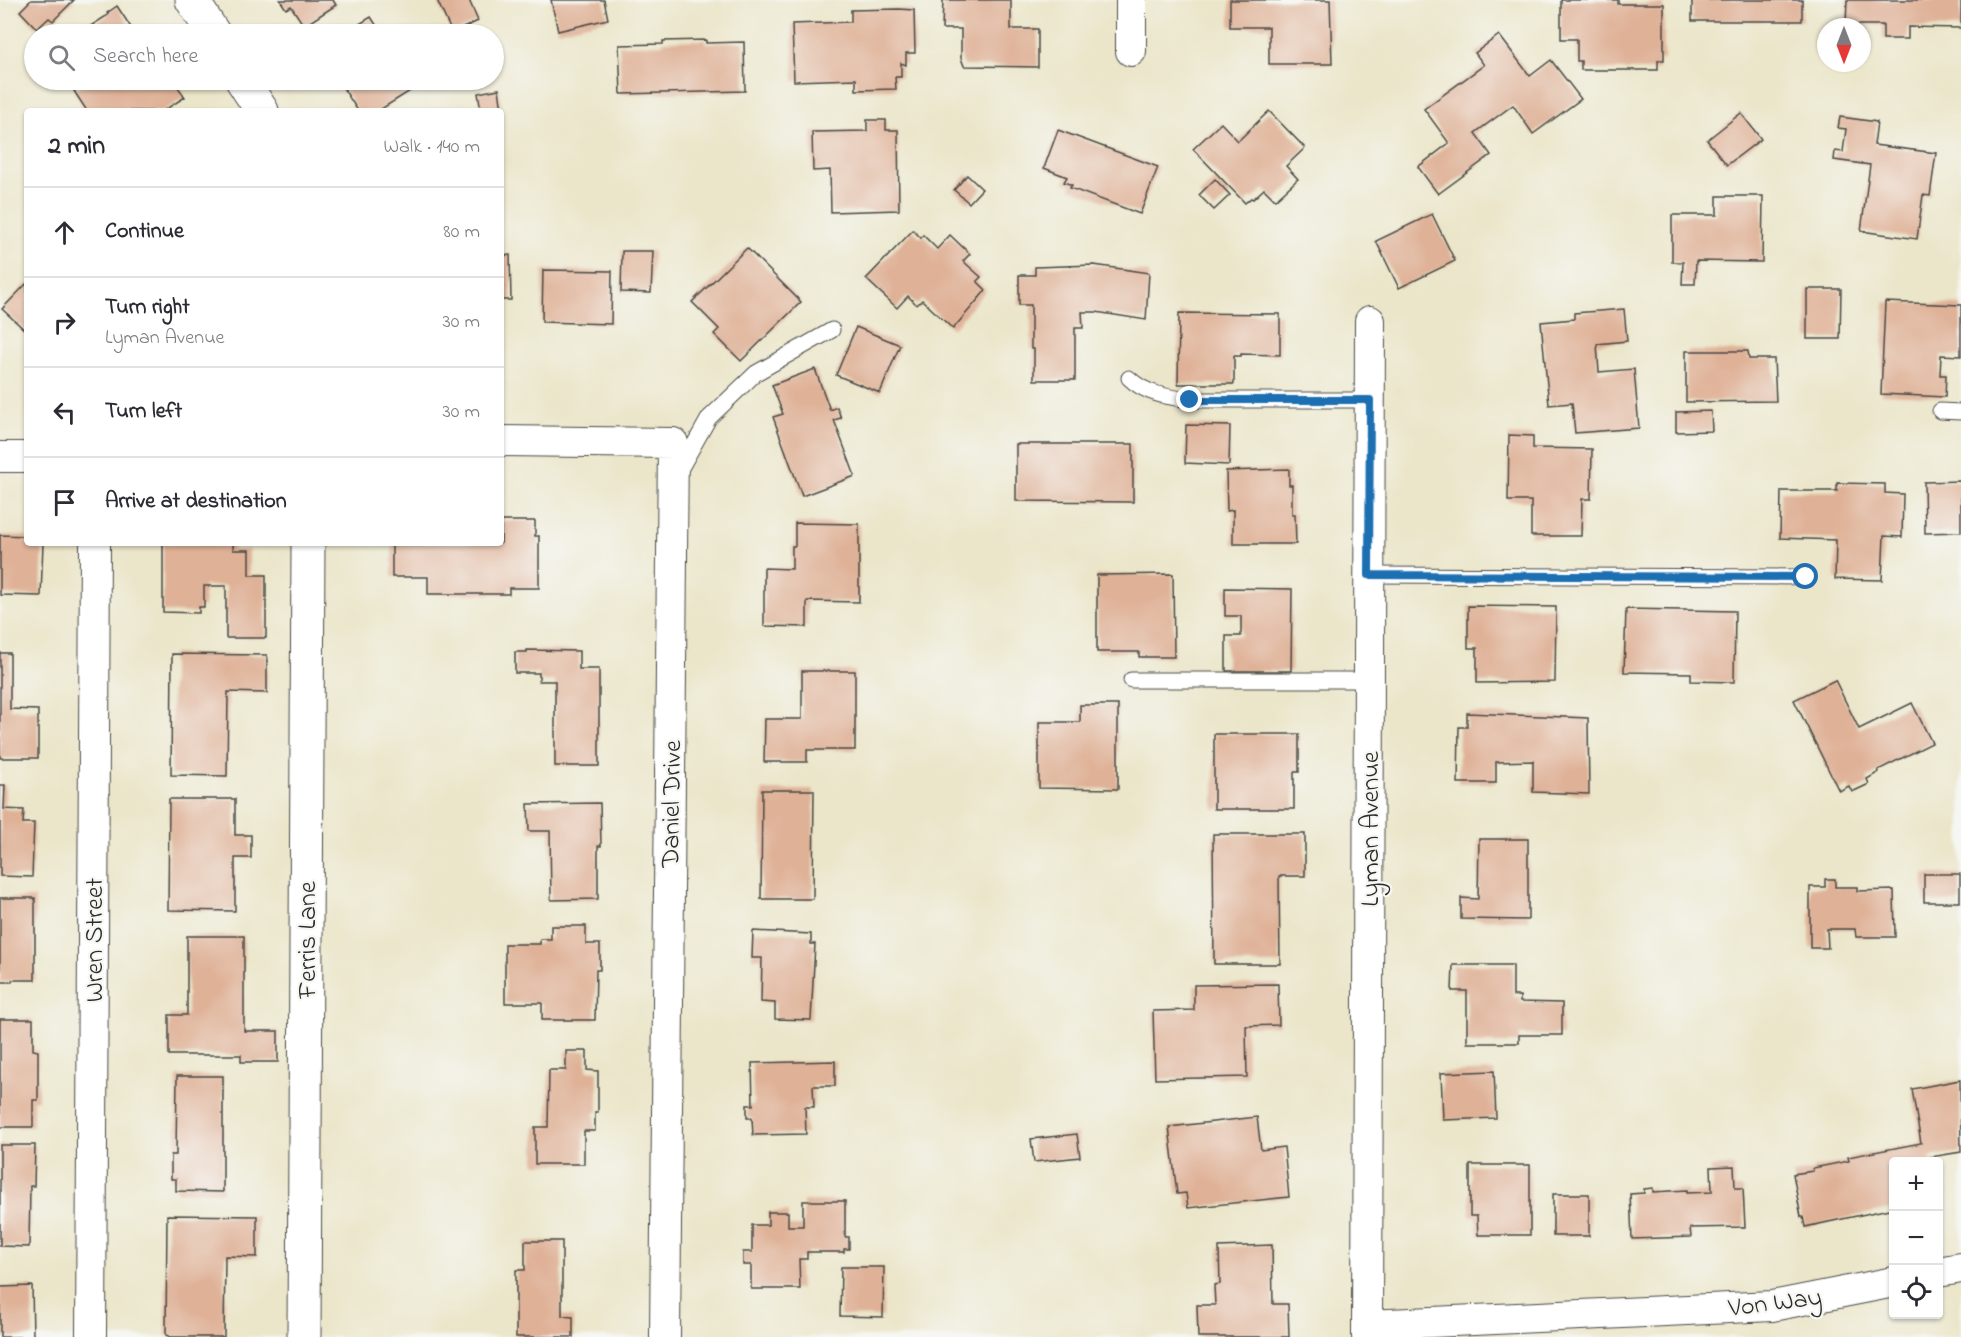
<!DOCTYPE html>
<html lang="en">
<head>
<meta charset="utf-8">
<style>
  :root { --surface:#fff; --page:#f7f7f7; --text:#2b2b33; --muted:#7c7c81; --line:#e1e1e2 }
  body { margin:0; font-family:"Indie Flower",sans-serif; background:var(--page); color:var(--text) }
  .controls { position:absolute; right:18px; bottom:18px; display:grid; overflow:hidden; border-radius:6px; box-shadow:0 2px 4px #0004 }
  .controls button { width:54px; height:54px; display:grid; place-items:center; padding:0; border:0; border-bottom:2px solid var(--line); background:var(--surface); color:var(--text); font:30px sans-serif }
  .compass { position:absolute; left:1817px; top:18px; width:54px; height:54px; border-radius:50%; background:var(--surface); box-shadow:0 2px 4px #0004; rotate:180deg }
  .stop { position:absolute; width:18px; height:18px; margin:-14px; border:4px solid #1f6fb2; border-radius:50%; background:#fff }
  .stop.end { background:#1f6fb2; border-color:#fff; box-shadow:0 2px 6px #0008 }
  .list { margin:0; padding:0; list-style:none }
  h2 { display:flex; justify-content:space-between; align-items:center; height:78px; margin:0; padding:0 24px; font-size:26px }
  h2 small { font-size:20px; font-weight:400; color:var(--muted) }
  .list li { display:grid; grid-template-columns:39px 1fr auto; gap:18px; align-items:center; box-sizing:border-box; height:90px; padding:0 24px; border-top:2px solid var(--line) }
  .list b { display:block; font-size:22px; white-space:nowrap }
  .list p { margin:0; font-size:20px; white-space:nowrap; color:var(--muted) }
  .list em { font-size:20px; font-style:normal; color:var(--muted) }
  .icon { flex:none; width:33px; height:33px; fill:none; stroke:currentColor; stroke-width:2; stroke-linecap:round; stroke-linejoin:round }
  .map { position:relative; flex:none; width:1961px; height:1337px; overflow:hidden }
  .search { position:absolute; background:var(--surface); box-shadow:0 2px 4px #0004; left:24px; top:24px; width:480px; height:66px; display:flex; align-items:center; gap:15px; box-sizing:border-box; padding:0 21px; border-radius:33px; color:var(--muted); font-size:22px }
  .panel { position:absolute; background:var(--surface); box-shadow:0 2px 4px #0004; left:24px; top:108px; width:480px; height:438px; border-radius:6px }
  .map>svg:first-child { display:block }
  .building { fill:#dfb196 }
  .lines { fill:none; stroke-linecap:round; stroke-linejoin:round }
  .service-casing { stroke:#484743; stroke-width:17 }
  .minor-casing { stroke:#484743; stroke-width:32 }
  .tertiary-casing { stroke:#484743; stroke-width:35 }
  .service { stroke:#fff; stroke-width:15 }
  .minor { stroke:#fff; stroke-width:30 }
  .tertiary { stroke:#fff; stroke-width:33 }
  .route { stroke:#1f6fb2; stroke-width:8 }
  .labels { text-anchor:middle; stroke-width:4.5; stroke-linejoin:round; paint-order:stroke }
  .street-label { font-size:26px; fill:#2b2b2b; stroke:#f6f6f2 }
</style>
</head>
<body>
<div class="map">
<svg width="1961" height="1337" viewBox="0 0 1961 1337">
  <rect width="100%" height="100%" fill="#f6f6f2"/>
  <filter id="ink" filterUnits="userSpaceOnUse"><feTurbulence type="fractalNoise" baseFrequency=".0167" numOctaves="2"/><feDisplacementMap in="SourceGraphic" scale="12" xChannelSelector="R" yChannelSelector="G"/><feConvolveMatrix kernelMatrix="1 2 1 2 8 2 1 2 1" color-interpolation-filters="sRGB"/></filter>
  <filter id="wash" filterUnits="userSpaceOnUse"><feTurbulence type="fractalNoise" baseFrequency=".008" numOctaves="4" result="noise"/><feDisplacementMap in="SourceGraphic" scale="24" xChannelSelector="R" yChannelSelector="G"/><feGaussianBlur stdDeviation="1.35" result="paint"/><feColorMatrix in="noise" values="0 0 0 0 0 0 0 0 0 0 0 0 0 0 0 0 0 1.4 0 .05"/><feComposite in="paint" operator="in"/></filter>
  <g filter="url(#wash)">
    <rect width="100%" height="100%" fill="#ebe6ca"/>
    <g id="blocks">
      <g class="building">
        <polygon points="31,0 74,0 53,21 49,18 37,29 20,11"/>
        <polygon points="280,0 333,0 336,5 304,26 291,6 286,9"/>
        <polygon points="437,0 469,0 478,21 452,33"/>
        <polygon points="551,0 604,0 608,19 558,31"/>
        <polygon points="943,0 1011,0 1011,29 1038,29 1038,67 964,66 961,58 961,29 942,29"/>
        <polygon points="1230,0 1330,0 1332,64 1269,64 1269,27 1230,27"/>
        <polygon points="1561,0 1618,0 1618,4 1664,4 1664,60 1658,60 1658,70 1581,70 1581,61 1577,61 1577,39 1561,39"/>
        <rect x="1692" y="0" width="110" height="21"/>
        <polygon points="1847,0 1961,0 1961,28 1908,27 1908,39 1883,39 1883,25 1846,25"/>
        <polygon points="117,6 134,32 131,34 78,34 108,15 107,13"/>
        <polygon points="899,9 914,10 915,53 906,53 906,65 901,63 901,77 895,77 896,89 856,90 856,79 794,81 792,24 851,22 851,10"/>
        <polygon points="371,17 382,34 343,34"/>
        <polygon points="1499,35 1530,76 1551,60 1581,99 1533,134 1513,105 1475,133 1491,155 1438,194 1418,167 1449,143 1424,109 1484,65 1475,53"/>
        <polygon points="706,40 706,43 744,42 745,91 621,94 619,45 663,44 663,41"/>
        <polygon points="92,80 173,80 185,97 163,111 87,111 74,91"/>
        <polygon points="338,80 410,80 415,88 378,111 358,111"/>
        <polygon points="499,89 502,111 481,111 478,93"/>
        <polygon points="1269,111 1305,148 1286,166 1298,179 1275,200 1264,189 1253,199 1251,198 1245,203 1193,149 1221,123 1238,141"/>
        <polygon points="1741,113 1761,139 1727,165 1707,140"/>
        <polygon points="1840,117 1877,122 1874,145 1936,153 1930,196 1923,195 1917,239 1861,231 1870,165 1834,160 1835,151 1843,152 1846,129 1838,128"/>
        <polygon points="867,120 886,120 886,130 898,130 899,210 831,212 830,170 813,171 812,132 867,131"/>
        <polygon points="1058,130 1158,167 1140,214 1070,188 1072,185 1064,182 1067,177 1044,168"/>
        <polygon points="967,175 982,189 969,203 954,190"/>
        <polygon points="1215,179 1230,195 1214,210 1199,195"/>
        <polygon points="1717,196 1763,196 1762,262 1696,261 1695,284 1682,284 1683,262 1672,262 1672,215 1717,215"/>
        <polygon points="1432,214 1455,261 1399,288 1376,241"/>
        <polygon points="913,230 921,238 923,235 937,249 950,235 970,254 963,261 981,277 977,281 986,290 953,329 922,300 917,305 908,296 897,308 866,279"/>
        <polygon points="747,248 801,302 741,361 714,334 719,329 692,302"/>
        <polygon points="622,251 653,251 651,293 621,292"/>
        <polygon points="510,255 511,300 501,300 501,256"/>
        <polygon points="1094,265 1149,273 1146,320 1096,312 1082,312 1083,328 1075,328 1075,380 1034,380 1034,349 1031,349 1031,305 1019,305 1019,275 1035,275 1035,267"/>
        <polygon points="543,270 612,271 611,324 542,322"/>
        <polygon points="27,283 27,332 2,309"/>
        <polygon points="1807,289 1841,289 1840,339 1807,339"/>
        <polygon points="1885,302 1961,305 1961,356 1941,355 1940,375 1946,375 1945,397 1881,394"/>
        <polygon points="1624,309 1627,341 1597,344 1599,372 1634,369 1639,428 1575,433 1572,403 1549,405 1541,322 1574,319 1574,313"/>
        <polygon points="1179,313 1280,314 1280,355 1241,354 1241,356 1234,356 1234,384 1178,384"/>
        <polygon points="856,327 900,345 880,393 836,375"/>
        <polygon points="1686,351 1748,351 1749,359 1774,359 1776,401 1686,402"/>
        <polygon points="815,369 830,410 837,407 841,418 834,420 855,476 802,496 773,417 783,414 772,385"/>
        <polygon points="1711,411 1712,431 1676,432 1676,412"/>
        <polygon points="1186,425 1230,426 1229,465 1185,463"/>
        <polygon points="1509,435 1533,436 1533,448 1592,449 1591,499 1582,499 1581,536 1531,536 1531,501 1508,501"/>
        <polygon points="1016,444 1133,444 1133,502 1016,501"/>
        <polygon points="1289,469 1289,485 1292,485 1292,514 1295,514 1296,544 1233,544 1233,510 1227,511 1226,471"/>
        <polygon points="1961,481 1961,532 1925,533 1924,482"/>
        <polygon points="1837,483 1885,484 1885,493 1903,494 1902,537 1884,536 1882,580 1835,579 1836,540 1780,538 1781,491 1837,491"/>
        <polygon points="501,521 535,521 535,536 539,536 539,588 509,588 509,594 428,594 428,577 392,577 392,543 501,543"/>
        <polygon points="795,523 859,524 859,602 807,601 807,627 764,626 764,568 792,569 792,546 795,546"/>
        <polygon points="0,535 27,536 27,543 43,543 41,596 0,595"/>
        <polygon points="163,543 233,543 233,550 249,550 249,575 266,575 266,638 226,638 226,586 204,586 204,607 199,607 199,613 163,612"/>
        <polygon points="1173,574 1174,657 1139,657 1139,652 1097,652 1097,575"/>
        <polygon points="1225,588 1292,589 1291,671 1226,671 1226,636 1241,636 1241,616 1225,616"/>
        <polygon points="1468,606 1556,607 1555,682 1477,683 1477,648 1468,648"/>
        <polygon points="1626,609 1735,611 1734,682 1691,681 1691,673 1624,672"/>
        <polygon points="527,650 579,651 579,669 599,669 599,766 555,766 555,681 539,681 539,673 515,673 515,652 527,652"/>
        <polygon points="0,653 10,653 10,709 38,710 38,758 0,758"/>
        <polygon points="172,654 267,655 267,693 228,692 227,776 171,775"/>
        <polygon points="802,671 855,671 855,750 807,750 807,762 764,762 765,719 802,719"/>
        <polygon points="1835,680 1859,729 1912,703 1932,743 1878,770 1879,772 1867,779 1869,784 1852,792 1849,786 1839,791 1794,700"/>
        <polygon points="1080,705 1118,705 1118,789 1039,788 1039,722 1080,722"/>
        <polygon points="1467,713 1588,718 1589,794 1533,792 1533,761 1496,762 1496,783 1458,783 1459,727 1467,727"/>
        <polygon points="1214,734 1299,734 1299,772 1294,772 1294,809 1214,809"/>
        <polygon points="0,785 5,785 4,809 24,810 23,823 34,823 32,877 0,876"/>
        <polygon points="762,790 814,790 813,899 761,899"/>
        <polygon points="169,799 235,799 235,835 251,835 251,858 235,858 235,911 168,910"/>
        <polygon points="600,803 601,846 598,846 598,899 551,900 550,831 529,831 528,804"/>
        <polygon points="1213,834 1305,834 1305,876 1279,876 1280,964 1214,964"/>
        <polygon points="1479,839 1528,839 1528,920 1461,919 1461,898 1478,899"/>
        <rect x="1924" y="874" width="36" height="28"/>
        <polygon points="1825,879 1835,879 1835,887 1857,887 1857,891 1894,890 1895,937 1856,937 1855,929 1827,929 1828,948 1810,948 1810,887 1825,887"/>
        <polygon points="0,898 35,898 35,980 12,980 12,982 0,982"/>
        <polygon points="551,926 586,926 586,944 600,944 600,970 596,970 595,1020 542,1020 542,1003 505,1003 505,944 540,944 540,939 551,939"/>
        <polygon points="753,931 811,934 811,944 815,944 811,1020 775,1019 775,1003 761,1002 762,958 752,958"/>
        <polygon points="187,936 244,936 244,1031 278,1031 278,1062 241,1062 241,1055 169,1055 169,1015 187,1015"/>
        <polygon points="1453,965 1513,965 1513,996 1520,996 1520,1002 1562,1003 1562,1035 1519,1035 1519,1043 1467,1043 1467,991 1452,991"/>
        <polygon points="1278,984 1279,1025 1246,1026 1247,1077 1155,1079 1153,1011 1194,1010 1194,985"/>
        <polygon points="0,1019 33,1019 33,1050 38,1051 38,1100 33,1100 33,1127 0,1127"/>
        <polygon points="566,1051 587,1051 587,1070 598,1071 598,1112 595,1112 595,1131 584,1131 584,1164 535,1164 535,1127 548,1127 549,1070 566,1070"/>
        <polygon points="835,1061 835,1086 813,1086 814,1107 805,1107 806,1134 753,1135 752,1118 747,1118 747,1105 753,1105 752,1063"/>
        <polygon points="1494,1071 1496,1118 1443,1120 1441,1073"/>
        <polygon points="177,1076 223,1076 223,1192 176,1191 176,1179 171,1179 171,1155 176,1155"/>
        <polygon points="1960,1080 1961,1152 1930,1157 1931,1162 1894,1162 1894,1208 1805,1227 1803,1217 1801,1217 1793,1174 1813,1171 1813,1168 1849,1161 1848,1157 1921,1143 1912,1089"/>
        <polygon points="1257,1117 1261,1150 1284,1147 1289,1197 1188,1208 1186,1193 1177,1194 1169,1127"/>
        <polygon points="1077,1134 1080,1157 1034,1162 1031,1139"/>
        <polygon points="0,1145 35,1145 34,1186 30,1186 29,1247 0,1246"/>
        <polygon points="1470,1165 1530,1165 1530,1235 1478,1235 1477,1216 1470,1216"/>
        <polygon points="1734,1166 1735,1188 1743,1188 1745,1227 1690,1228 1691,1237 1632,1239 1630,1194 1644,1193 1644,1189 1653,1188 1653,1192 1687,1190 1687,1193 1712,1192 1711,1167"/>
        <rect x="1553" y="1194" width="36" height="42"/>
        <polygon points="803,1201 845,1201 845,1237 849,1237 849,1249 844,1249 844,1252 807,1252 807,1259 799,1259 800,1289 751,1289 751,1265 743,1265 743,1252 752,1252 752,1225 768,1225 768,1212 788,1212 788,1226 803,1226"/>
        <polygon points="167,1215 257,1216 257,1257 225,1256 224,1337 170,1337 166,1335"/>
        <polygon points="525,1241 562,1241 562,1316 573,1317 573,1337 516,1337 516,1270 525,1270"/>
        <polygon points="1272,1245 1273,1304 1288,1304 1289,1337 1198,1337 1197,1305 1215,1305 1214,1285 1220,1284 1219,1247"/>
        <polygon points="841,1267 884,1267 883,1317 840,1316"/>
        <polygon points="32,1286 33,1337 0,1337 0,1287"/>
      </g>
    </g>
  </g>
  <g filter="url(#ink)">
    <use href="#blocks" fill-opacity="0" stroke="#484743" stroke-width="1.5"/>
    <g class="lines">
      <defs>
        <g id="service">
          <path d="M1129 378C1145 394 1168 397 1190 400H1370"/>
          <polyline points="1940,411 1961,412"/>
          <polyline points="678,473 709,418 756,373 832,330"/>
          <polyline points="1369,575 1806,577"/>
          <polyline points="1131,680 1369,680"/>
        </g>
        <g id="minor">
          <polyline points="1131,0 1131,51"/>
          <polyline points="501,441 673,443 665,1337"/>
          <polyline points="0,457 27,457"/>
          <polyline points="1938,1272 1961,1268"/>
          <polyline points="1368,1325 1772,1306 1894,1282"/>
          <polyline points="91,1337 95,543"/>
          <polyline points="1367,1337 1370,321"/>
        </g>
        <g id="tertiary">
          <polyline points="192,0 214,34"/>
          <polyline points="242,80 262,111"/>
          <polyline points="304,1337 308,543"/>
        </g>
      </defs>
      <use href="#service" class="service-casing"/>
      <use href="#minor" class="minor-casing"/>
      <use href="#tertiary" class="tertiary-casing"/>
      <use href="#service" class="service"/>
      <use href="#minor" class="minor"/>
      <use href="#tertiary" class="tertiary"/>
    </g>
  </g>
  <g class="lines" filter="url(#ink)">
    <polyline class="route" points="1190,400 1370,400 1369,575 1806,577"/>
  </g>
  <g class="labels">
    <g class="street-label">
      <text transform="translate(670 804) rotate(-89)" y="9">Daniel Drive</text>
      <text transform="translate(1369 829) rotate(-90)" y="9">Lyman Avenue</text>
      <text transform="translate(93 940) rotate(-90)" y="9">Wren Street</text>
      <text transform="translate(306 940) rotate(-90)" y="9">Ferris Lane</text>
      <text transform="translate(1775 1301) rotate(-7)" y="9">Von Way</text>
    </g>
  </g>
</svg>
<div class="controls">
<button>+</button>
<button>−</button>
<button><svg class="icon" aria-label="locate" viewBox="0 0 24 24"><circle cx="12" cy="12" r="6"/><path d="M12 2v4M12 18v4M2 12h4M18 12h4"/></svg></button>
</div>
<svg class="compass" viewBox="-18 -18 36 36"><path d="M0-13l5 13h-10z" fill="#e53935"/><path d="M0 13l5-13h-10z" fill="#7c7c81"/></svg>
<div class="stop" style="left:1806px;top:577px"></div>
<div class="stop end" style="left:1190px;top:400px"></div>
<div class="search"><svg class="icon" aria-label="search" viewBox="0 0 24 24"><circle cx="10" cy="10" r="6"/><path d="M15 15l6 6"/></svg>Search here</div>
<section class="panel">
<h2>2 min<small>Walk · 140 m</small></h2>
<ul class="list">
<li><svg class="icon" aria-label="ahead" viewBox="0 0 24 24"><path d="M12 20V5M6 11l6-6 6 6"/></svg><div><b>Continue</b></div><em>80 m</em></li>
<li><svg class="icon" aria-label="right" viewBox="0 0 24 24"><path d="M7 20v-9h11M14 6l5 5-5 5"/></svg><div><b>Turn right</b><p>Lyman Avenue</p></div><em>30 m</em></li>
<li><svg class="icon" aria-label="left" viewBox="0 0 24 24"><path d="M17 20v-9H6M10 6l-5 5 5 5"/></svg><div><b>Turn left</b></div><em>30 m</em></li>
<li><svg class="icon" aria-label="arrive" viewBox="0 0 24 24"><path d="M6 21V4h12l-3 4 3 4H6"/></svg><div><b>Arrive at destination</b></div></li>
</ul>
</section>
</div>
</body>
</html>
